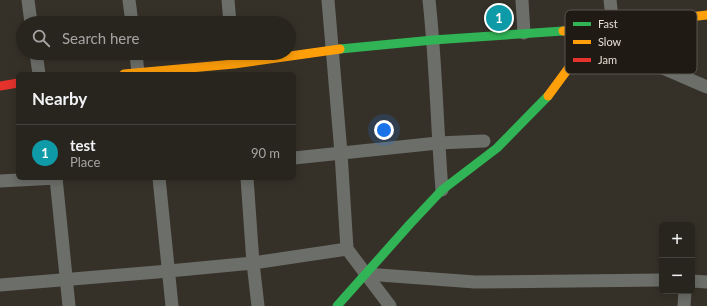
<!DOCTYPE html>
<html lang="en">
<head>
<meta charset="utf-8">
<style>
  :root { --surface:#28251e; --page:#302d27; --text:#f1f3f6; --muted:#a5a5a4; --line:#44423c; --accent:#a7a198 }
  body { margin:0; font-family:Lato,sans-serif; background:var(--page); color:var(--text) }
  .controls { position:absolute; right:12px; bottom:12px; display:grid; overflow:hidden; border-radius:6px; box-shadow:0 2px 10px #0003 }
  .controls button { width:36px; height:36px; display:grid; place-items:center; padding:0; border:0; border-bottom:1px solid var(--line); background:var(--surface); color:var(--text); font:20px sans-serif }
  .you { position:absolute; left:384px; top:130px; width:14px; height:14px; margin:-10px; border:3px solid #fff; border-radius:50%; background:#1a73e8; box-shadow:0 0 0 6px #1a73e833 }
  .badge { display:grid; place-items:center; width:26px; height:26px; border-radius:50%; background:var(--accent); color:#fff; font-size:13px; font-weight:700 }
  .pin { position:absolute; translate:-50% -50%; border:2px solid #fff; box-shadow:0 1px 4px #0006 }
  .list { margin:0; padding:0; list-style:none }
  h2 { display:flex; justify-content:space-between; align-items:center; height:52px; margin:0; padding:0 16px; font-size:17px }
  h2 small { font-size:13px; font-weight:400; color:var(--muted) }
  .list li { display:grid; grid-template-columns:26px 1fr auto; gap:12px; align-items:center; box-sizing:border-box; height:56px; padding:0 16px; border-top:1px solid var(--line) }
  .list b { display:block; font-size:15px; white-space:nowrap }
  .list p { margin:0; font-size:13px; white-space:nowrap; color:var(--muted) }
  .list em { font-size:13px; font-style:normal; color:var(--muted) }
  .icon { flex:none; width:22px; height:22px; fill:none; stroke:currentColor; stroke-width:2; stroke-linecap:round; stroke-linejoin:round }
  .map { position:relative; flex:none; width:707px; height:306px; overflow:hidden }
  .search { position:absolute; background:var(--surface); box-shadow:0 2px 10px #0003; left:16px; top:16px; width:280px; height:44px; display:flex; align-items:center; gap:10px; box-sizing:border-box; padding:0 14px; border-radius:22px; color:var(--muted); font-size:15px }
  .panel { position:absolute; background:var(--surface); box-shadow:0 2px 10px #0003; left:16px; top:72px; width:280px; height:108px; border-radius:6px }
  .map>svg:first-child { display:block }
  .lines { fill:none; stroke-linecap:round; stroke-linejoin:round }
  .street { stroke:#6c6e69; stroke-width:13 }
  .fast { stroke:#30b455; stroke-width:9 }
  .slow { stroke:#ff9f0a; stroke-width:9 }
  .jam { stroke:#e5322d; stroke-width:9 }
  .key { fill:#1f1b14; stroke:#5a564e; stroke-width:1 }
  .key-label { font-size:11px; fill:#e4ded4 }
</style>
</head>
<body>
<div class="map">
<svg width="707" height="306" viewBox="0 0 707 306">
  <rect width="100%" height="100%" fill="#363128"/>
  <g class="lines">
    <g class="street">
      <polyline points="28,0 31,23"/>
      <polyline points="129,0 132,23"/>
      <polyline points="228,0 230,23"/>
      <polyline points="328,0 341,153 347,249 390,306"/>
      <path d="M429 0C436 63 437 127 442 190"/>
      <polyline points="522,0 524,33"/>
      <polyline points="610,0 613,26"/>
      <path d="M584 34C604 51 632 56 655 65 673 72 690 80 707 87"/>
      <polyline points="36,53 39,74"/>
      <polyline points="136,53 138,73"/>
      <polyline points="294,158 438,143 484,141"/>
      <polyline points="56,178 69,306"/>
      <polyline points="159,178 172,306"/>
      <polyline points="247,178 253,263 258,306"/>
      <polyline points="0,181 57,178"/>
      <polyline points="366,274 475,282 662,280"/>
      <polyline points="692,281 707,282"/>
      <polyline points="0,285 169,271 253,263 347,249"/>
      <polyline points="684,306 685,291"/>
    </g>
    <g class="fast">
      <polyline points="340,49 433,40 563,31"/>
      <polyline points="337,306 410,224 442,190 497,148 548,96"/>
    </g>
    <g class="slow">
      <polyline points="563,31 579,30 707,15"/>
      <polyline points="124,74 234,64 340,49"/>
      <polyline points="548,96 590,39"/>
    </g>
    <polyline class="jam" points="0,86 18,83"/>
  </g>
  <rect x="565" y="10" width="132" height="64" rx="6" class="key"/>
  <rect x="573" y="22" width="18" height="4" fill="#30b455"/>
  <rect x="573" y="40" width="18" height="4" fill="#ff9f0a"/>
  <rect x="573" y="58" width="18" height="4" fill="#e5322d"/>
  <g class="key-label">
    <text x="598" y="28">Fast</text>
    <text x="598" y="46">Slow</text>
    <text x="598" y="64">Jam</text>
  </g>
</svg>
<div class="controls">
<button>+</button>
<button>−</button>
</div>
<div class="you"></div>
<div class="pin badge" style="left:499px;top:18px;background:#0f9aa8">1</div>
<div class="search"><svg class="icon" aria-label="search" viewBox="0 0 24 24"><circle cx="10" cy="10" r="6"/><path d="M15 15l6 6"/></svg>Search here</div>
<section class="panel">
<h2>Nearby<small></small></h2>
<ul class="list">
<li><span class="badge" style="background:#0f9aa8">1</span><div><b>test</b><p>Place</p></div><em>90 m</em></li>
</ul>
</section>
</div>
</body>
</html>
